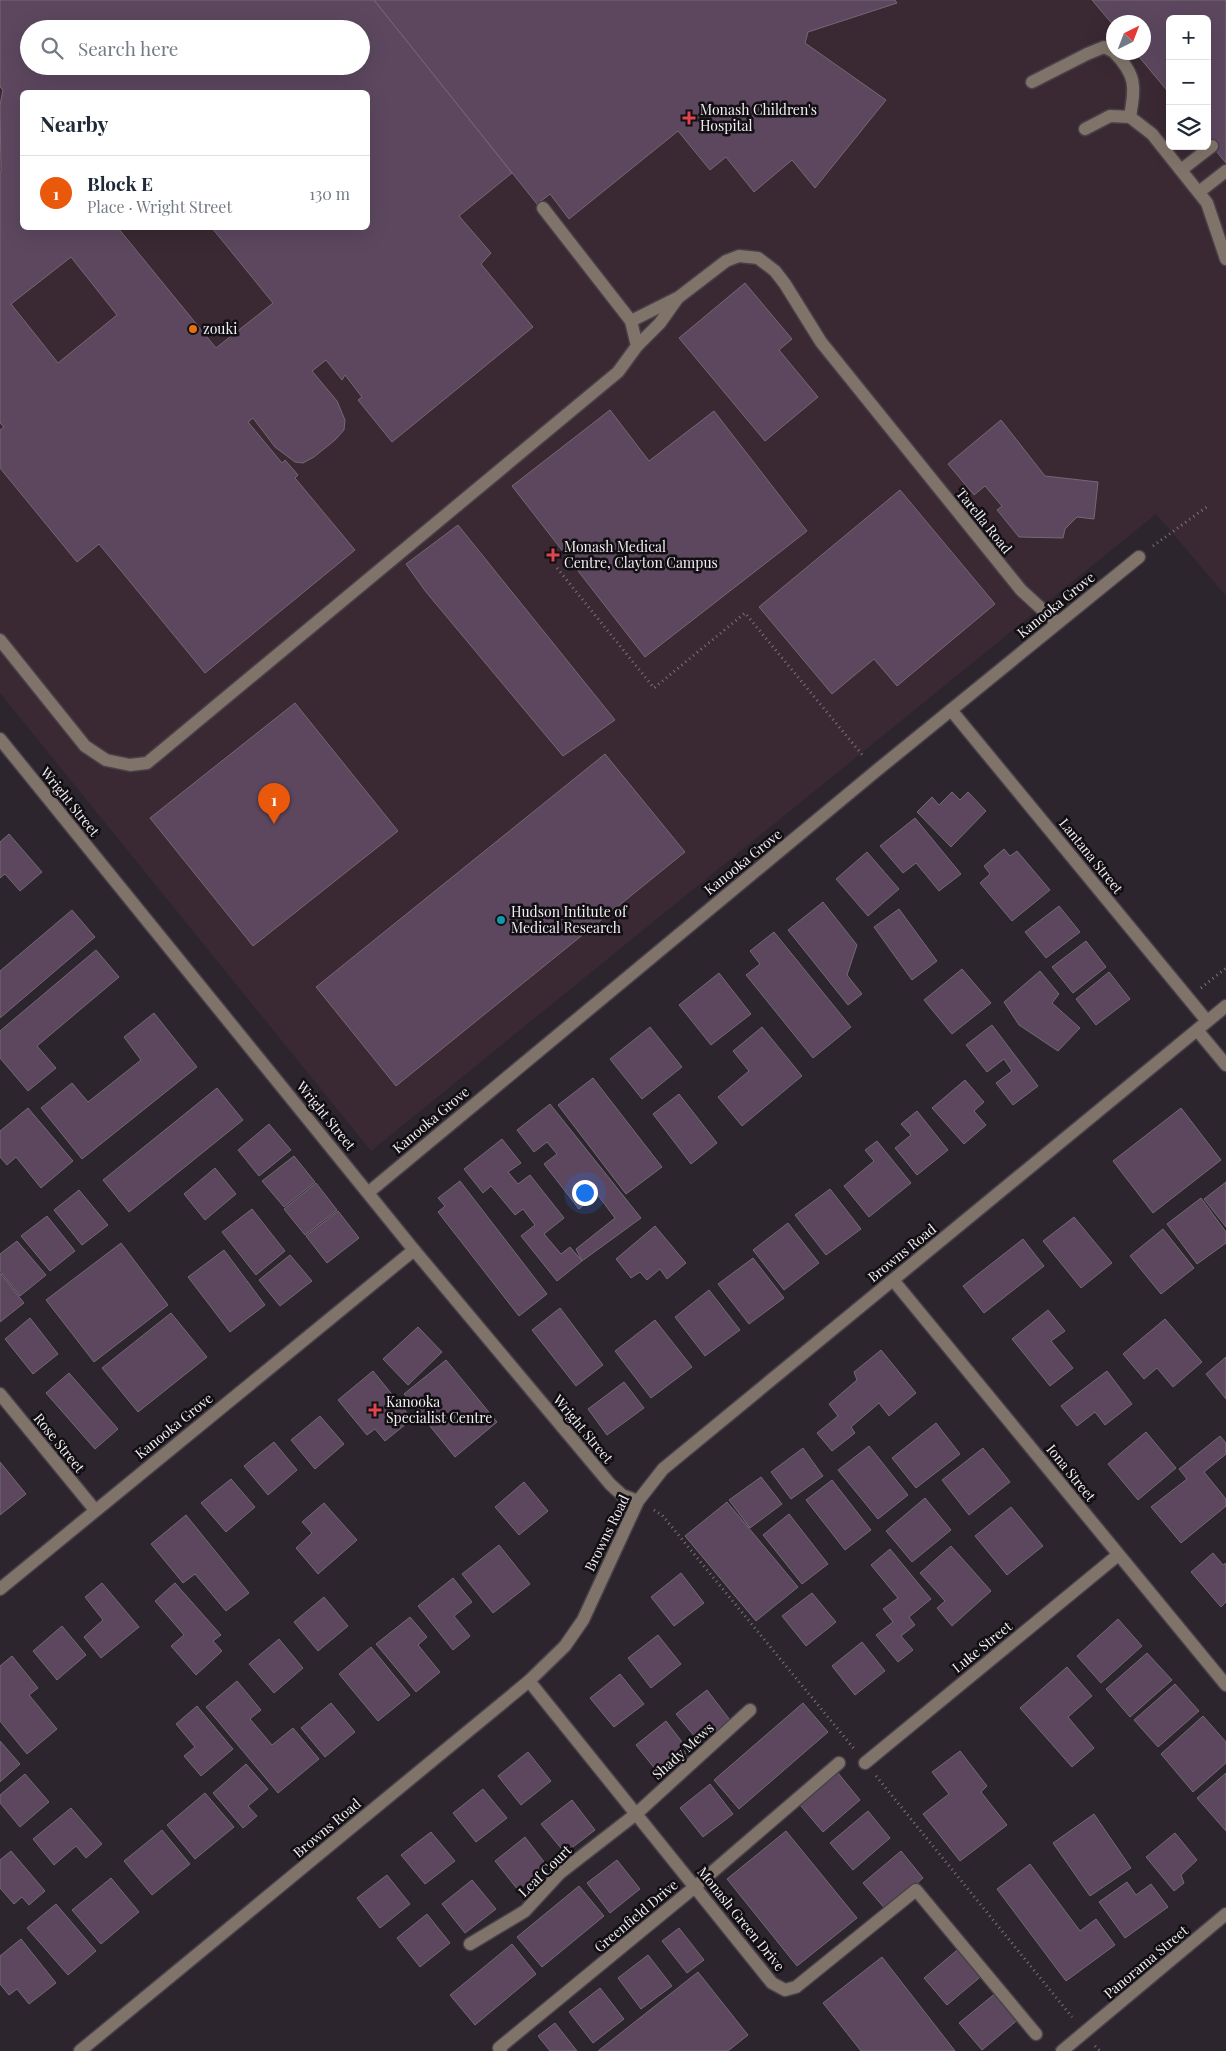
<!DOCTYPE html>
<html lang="en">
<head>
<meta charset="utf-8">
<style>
  :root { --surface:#fff; --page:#f6f6f7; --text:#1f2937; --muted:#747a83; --line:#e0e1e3; --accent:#ea580c }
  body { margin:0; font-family:"Playfair Display",serif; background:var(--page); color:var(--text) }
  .controls { position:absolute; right:15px; top:15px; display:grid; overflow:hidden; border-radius:8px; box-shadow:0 5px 20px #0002 }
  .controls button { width:45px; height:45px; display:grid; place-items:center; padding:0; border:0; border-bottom:1px solid var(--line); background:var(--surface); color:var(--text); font:25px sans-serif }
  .compass { position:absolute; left:1106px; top:15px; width:45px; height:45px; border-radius:50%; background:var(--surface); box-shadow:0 5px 20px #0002; rotate:42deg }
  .you { position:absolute; left:584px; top:1192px; width:18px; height:18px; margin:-12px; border:4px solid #fff; border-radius:50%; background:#1a73e8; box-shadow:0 0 0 8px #1a73e833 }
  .badge { display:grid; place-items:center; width:32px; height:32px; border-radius:50%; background:var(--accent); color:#fff; font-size:16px; font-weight:700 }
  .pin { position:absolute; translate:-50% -41px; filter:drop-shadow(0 1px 2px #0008) }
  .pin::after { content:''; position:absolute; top:26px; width:18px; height:15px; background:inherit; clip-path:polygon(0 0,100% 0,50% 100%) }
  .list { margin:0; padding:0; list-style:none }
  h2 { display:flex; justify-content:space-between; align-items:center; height:65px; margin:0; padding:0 20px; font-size:21px }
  h2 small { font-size:16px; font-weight:400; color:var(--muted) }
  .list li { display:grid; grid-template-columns:32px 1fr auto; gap:15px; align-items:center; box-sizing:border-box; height:75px; padding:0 20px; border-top:1px solid var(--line) }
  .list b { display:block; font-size:19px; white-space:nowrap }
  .list p { margin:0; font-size:16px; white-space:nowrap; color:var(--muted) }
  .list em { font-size:16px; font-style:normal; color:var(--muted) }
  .icon { flex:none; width:28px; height:28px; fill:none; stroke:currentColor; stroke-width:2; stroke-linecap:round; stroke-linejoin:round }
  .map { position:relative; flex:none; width:1226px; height:2051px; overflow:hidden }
  .search { position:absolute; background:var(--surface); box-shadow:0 5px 20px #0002; left:20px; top:20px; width:350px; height:55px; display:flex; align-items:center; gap:12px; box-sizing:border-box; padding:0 18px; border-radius:28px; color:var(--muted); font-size:19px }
  .panel { position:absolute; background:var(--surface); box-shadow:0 5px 20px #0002; left:20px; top:90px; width:350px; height:140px; border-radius:8px }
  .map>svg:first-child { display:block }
  .medical { fill:#3a2933; fill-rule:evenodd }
  .building { fill:#5c475f; stroke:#726973; fill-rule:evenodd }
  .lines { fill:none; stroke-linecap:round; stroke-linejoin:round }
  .minor-casing { stroke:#484149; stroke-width:15 }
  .path { stroke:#7a747b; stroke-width:3; stroke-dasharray:1 4; stroke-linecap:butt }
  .minor { stroke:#80746a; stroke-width:12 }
  .health-dot { fill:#e0444e; stroke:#120f13; stroke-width:2 }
  .food-dot { fill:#e8710a; stroke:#120f13; stroke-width:2 }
  .culture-dot { fill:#0f9aa8; stroke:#120f13; stroke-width:2 }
  .labels { text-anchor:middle; stroke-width:5; stroke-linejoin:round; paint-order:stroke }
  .poi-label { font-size:14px; fill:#f3eef4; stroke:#120f13; text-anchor:start }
  .street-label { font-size:14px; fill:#f3eef4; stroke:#120f13 }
</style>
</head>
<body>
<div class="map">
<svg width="1226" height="2051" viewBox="0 0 1226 2051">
  <rect width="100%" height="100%" fill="#2c252d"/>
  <path class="medical" d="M0 0H1226V596L1156 514 371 1151 0 693ZM1170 19H1207V146H1170ZM1114 22H1144V52H1114ZM29 29H361V66H29ZM22 92H368V228H22Z"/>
  <g class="building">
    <path d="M0 0H374L512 173 459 216 491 253 481 264 533 327 392 442 358 400 362 397 345 375 342 380 326 360 312 371 337 401 345 420 344 430 335 440 314 457 303 463 295 462 275 447 253 418 248 422 282 463 285 460 298 475 295 478 355 550 205 673 99 544 77 562 0 468V430L4 427 0 423V173L1 171 0 105 3 90 0 87ZM29 29H361V66H29ZM22 92H368V228H212L273 303 216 348 118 228H22ZM71 257 117 315 58 363 11 304Z"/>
    <polygon points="374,0 895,0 897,3 808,32 805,43 886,100 815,188 792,160 754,192 726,157 710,170 678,131 569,219 550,194 537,204"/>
    <polygon points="1092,0 1226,0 1226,163 1207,140 1207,19 1170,19 1170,94 1135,52 1144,52 1144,22 1114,22 1114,26"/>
    <polygon points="745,283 792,339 779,350 818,397 765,441 679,338"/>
    <polygon points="610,410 649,461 714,411 807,531 645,657 512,486"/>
    <polygon points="1001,420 1045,476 1098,482 1094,519 1077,517 1065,529 1063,538 1019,537 997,510 1002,506 985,486 974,495 948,464"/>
    <polygon points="900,490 995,604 897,686 874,659 832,694 759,607"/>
    <polygon points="458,525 615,720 563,756 426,592 406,564"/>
    <polygon points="295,703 398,831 253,946 150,818"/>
    <polygon points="605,754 685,852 396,1086 316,987"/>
    <polygon points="952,792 960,800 968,792 986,811 951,847 917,812 932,797 939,805"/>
    <polygon points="915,818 961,874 939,891 916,863 903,873 880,846"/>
    <polygon points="9,834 42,872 20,891 5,874 0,878 0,842"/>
    <polygon points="1004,849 1010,856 1017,851 1050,890 1012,921 980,883 990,874 984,866"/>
    <polygon points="867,852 899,889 868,916 836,879"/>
    <polygon points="823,902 857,945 847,975 862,994 848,1005 788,930"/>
    <polygon points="1059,906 1080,932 1046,958 1025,932"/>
    <polygon points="899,909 937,961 912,980 874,927"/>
    <polygon points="72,910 95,937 0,1018 0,971"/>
    <polygon points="774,932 851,1027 813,1058 746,975 760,964 750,951"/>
    <polygon points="1086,941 1106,967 1073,993 1052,967"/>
    <polygon points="96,950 119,977 37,1046 56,1068 28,1091 0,1058 0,1031"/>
    <polygon points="962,969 991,1003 952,1034 924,1000"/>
    <polygon points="1040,971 1059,994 1052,1003 1080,1028 1058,1051 1019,1025 1004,1002"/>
    <polygon points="1109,972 1130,999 1096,1025 1076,999"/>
    <polygon points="719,973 751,1014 711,1045 679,1005"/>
    <polygon points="154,1013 197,1067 82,1159 41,1108 72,1083 88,1102 141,1060 124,1037"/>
    <polygon points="992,1025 1038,1086 1013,1105 996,1083 1012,1071 1004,1059 987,1072 966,1045"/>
    <polygon points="650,1027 682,1067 642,1099 610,1059"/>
    <polygon points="762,1027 802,1076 742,1126 718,1097 749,1071 733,1051"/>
    <polygon points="593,1078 662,1167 626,1194 558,1105"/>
    <polygon points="965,1080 984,1102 974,1111 986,1125 964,1144 932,1108"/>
    <polygon points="217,1088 243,1120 129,1212 103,1180"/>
    <polygon points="679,1094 717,1143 691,1164 653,1114"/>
    <polygon points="550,1104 641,1218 582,1261 576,1249 615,1218 597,1194 579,1209 544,1164 557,1154 547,1142 534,1152 517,1130"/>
    <polygon points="28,1108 73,1161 41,1188 16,1157 7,1165 0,1157 0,1131"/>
    <polygon points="1181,1108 1221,1160 1153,1213 1113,1161"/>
    <polygon points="917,1111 948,1150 917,1175 895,1148 911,1135 901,1124"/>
    <polygon points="269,1124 291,1150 259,1176 238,1150"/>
    <polygon points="502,1139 521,1163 508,1172 518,1184 530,1175 564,1218 544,1234 561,1254 570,1247 582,1261 557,1281 521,1236 535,1225 523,1209 515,1215 491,1186 483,1193 464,1169"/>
    <polygon points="877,1141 911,1183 869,1217 844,1186 874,1161 865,1150"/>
    <polygon points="294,1156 315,1182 284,1207 262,1181"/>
    <polygon points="215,1168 236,1194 205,1220 184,1194"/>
    <polygon points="460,1181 547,1294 519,1316 438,1212 445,1206 438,1198"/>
    <polygon points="1226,1182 1226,1227 1204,1199"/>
    <polygon points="316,1183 337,1210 305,1235 284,1209"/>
    <polygon points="830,1189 861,1229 826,1255 795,1215"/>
    <polygon points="79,1190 108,1225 82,1245 54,1210"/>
    <polygon points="1201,1198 1226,1232 1226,1243 1197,1264 1167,1224"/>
    <polygon points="252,1209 285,1251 256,1275 222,1232"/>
    <polygon points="338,1211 359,1238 327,1263 306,1236"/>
    <polygon points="47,1216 75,1251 50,1271 21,1236"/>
    <polygon points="1074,1217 1112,1263 1081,1288 1043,1241"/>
    <polygon points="788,1223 819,1263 784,1290 753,1250"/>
    <polygon points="655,1226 686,1263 667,1279 660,1269 647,1280 640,1272 631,1278 616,1259"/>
    <polygon points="1163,1229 1194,1268 1161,1294 1130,1256"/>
    <polygon points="1023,1239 1044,1266 984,1313 963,1286"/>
    <polygon points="17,1241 46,1275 20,1296 0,1271 0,1254"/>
    <polygon points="121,1243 168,1305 94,1362 46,1300"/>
    <polygon points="224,1250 265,1305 230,1332 188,1277"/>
    <polygon points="290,1255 312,1281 280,1306 259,1280"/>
    <polygon points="753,1258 784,1298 749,1324 718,1284"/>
    <polygon points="0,1273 24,1303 0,1322"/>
    <polygon points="709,1290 740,1330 705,1356 675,1317"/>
    <polygon points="560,1308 603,1365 576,1386 532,1330"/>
    <polygon points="1048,1310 1065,1331 1051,1341 1073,1368 1050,1386 1012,1339"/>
    <polygon points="171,1313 207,1357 138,1412 102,1368"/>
    <polygon points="30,1318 58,1354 33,1374 5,1339"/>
    <polygon points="1165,1319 1202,1362 1173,1387 1157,1368 1144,1379 1123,1354"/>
    <polygon points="655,1320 692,1367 651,1398 615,1351"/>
    <polygon points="418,1327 442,1352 408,1385 383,1359"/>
    <polygon points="881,1350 916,1393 889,1416 879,1403 851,1427 855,1433 832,1451 817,1433 838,1416 829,1404 857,1380 854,1372"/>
    <polygon points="1226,1357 1226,1399 1206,1374"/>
    <polygon points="446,1360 497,1422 455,1457 404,1394"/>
    <polygon points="373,1371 412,1419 385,1441 375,1429 367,1435 338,1400"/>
    <polygon points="1107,1371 1132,1404 1105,1425 1095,1412 1077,1426 1061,1406"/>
    <polygon points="69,1373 118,1429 95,1449 46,1393"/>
    <polygon points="624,1382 644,1408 607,1435 588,1409"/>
    <polygon points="320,1416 344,1444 315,1469 291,1440"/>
    <polygon points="936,1423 960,1454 916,1488 892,1458"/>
    <polygon points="1146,1432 1176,1468 1138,1500 1108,1464"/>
    <polygon points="1220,1436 1226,1443 1226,1454 1204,1472 1226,1499 1226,1506 1181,1543 1151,1507 1187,1479 1179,1469"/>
    <polygon points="274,1442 297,1470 268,1495 244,1466"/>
    <polygon points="869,1446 908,1495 878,1519 838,1470"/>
    <polygon points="803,1448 823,1476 791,1499 771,1472"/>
    <polygon points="983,1448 1010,1482 969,1515 942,1480"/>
    <polygon points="0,1462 26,1494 0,1515"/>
    <polygon points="761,1477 782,1504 750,1528 729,1500"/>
    <polygon points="231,1479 255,1507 226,1532 201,1503"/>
    <polygon points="832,1480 871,1530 845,1550 806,1500"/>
    <polygon points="524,1482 548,1511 519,1535 495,1507"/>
    <polygon points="925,1498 951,1530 912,1562 886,1531"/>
    <polygon points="727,1502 798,1587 756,1621 685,1536"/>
    <polygon points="324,1503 357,1540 318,1574 296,1548 312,1533 302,1522"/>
    <polygon points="1011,1507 1043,1546 1007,1575 975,1536"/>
    <polygon points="789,1514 828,1564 802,1584 763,1535"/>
    <polygon points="186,1515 249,1593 226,1611 195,1574 183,1583 151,1544"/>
    <polygon points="499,1545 530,1584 493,1613 462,1574"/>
    <polygon points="951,1546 991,1591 952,1626 937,1608 945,1601 920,1573"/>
    <polygon points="890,1549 931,1599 909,1617 915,1625 901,1636 913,1650 898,1662 876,1635 893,1622 883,1609 898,1598 871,1565"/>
    <polygon points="1213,1553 1223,1565 1226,1563 1226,1602 1221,1607 1191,1572"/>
    <polygon points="681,1573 704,1603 674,1626 651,1597"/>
    <polygon points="453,1578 472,1602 454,1616 470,1636 453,1650 418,1606"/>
    <polygon points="102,1583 139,1627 101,1658 84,1637 103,1620 85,1597"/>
    <polygon points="175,1583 221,1635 213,1641 222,1651 196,1675 171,1646 184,1635 155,1601"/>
    <polygon points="812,1593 836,1622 806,1646 782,1616"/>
    <polygon points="324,1597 348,1626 318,1651 294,1622"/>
    <polygon points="410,1617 427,1637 418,1645 440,1672 416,1692 376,1644"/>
    <polygon points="1118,1619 1142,1646 1101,1683 1077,1656"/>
    <polygon points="62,1626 86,1655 57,1680 33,1651"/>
    <polygon points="658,1635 681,1664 651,1688 628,1658"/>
    <polygon points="279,1639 303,1668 274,1693 249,1664"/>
    <polygon points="862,1642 885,1671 855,1695 832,1666"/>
    <polygon points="371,1647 410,1695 378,1721 339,1674"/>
    <polygon points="1147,1653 1172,1680 1130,1717 1106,1689"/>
    <polygon points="12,1656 38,1688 29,1695 57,1729 27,1754 0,1721 0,1666"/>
    <polygon points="1067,1667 1092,1696 1068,1717 1094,1748 1072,1767 1020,1708"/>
    <polygon points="620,1674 644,1704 614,1727 590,1698"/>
    <polygon points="237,1681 261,1710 250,1719 272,1745 293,1728 319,1759 278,1793 206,1707"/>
    <polygon points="1175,1684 1199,1711 1158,1747 1134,1720"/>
    <polygon points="707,1690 730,1720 700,1743 676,1714"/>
    <polygon points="331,1703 355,1732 325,1757 301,1728"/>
    <polygon points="803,1703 828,1732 739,1809 714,1780"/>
    <polygon points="197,1706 233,1749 201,1776 184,1756 195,1747 176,1724"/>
    <polygon points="1203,1716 1226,1742 1226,1763 1193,1792 1161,1754"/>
    <polygon points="666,1721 689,1751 659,1774 636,1745"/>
    <polygon points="0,1741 20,1764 0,1782"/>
    <polygon points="960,1751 987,1786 981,1792 1007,1825 960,1861 923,1814 949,1794 932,1772"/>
    <polygon points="528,1752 551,1781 521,1805 498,1776"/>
    <polygon points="246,1764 268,1789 248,1806 257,1816 243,1828 213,1793"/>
    <polygon points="838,1773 860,1800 823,1832 800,1805"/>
    <polygon points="1226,1773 1226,1831 1197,1798"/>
    <polygon points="25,1774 49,1802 20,1827 0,1803 0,1795"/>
    <polygon points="710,1784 733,1814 703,1837 680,1808"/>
    <polygon points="483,1789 507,1818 476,1842 453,1813"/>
    <polygon points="205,1793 234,1827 195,1859 167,1825"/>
    <polygon points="572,1800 595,1830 565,1853 541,1824"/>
    <polygon points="71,1808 102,1844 86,1858 76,1846 54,1865 33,1839"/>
    <polygon points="868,1811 890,1838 853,1870 830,1843"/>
    <polygon points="1094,1814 1131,1868 1090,1896 1053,1843"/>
    <polygon points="162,1830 190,1864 152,1895 124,1861"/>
    <polygon points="786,1831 857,1918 797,1966 727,1879"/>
    <polygon points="431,1832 455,1861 425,1884 401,1855"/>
    <polygon points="1175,1833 1197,1860 1181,1875 1184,1883 1174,1891 1146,1857"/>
    <polygon points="525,1837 548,1867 518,1890 495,1861"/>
    <polygon points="11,1851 45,1891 29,1905 22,1897 14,1904 0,1888 0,1860"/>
    <polygon points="901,1851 923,1878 886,1910 863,1883"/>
    <polygon points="617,1860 640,1889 610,1913 587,1883"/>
    <polygon points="1030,1864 1080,1931 1096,1919 1115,1945 1066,1981 997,1889"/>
    <polygon points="387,1875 410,1904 380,1928 357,1898"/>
    <polygon points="111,1878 139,1912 101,1944 72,1910"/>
    <polygon points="472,1880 496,1909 465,1933 442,1904"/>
    <polygon points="1127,1882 1136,1895 1151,1884 1168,1907 1125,1938 1099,1902"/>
    <polygon points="579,1886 604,1916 542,1967 517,1937"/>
    <polygon points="56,1904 96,1951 68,1975 27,1928"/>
    <polygon points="427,1914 450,1943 420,1967 397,1938"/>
    <polygon points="679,1928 704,1960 687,1973 662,1941"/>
    <polygon points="21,1939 56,1983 29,2004 17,1989 9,1995 0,1984 0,1956"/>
    <polygon points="512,1944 536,1974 475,2025 450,1995"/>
    <polygon points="962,1946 985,1973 947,2005 924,1978"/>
    <polygon points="648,1955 672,1986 641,2009 618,1978"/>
    <polygon points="882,1957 955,2051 861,2051 823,2003"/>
    <polygon points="698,1972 748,2035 728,2051 598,2051"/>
    <polygon points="600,1988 624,2019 593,2043 569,2012"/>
    <polygon points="997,1992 1020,2018 982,2050 959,2023"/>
    <polygon points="555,2023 577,2051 550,2051 538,2036"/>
  </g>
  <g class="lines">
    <defs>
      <g id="minor">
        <path d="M1114 52C1137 76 1135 86 1130 117"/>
        <polyline points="1032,82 1087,54 1104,47 1114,52"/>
        <polyline points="1085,129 1110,116 1130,117 1152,134 1207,203 1226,259"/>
        <polyline points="1181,170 1212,146"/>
        <polyline points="1199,192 1226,171"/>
        <polyline points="631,321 679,297 726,261 739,256 758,258 775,271 785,284 821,342 1021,590 1057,623"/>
        <polyline points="637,346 660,323 677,299"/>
        <polyline points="0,640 85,746 106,760 130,765 147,763 618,372 637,346 631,321 543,208"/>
        <polyline points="951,710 1207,1021"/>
        <polyline points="0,739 414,1250 610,1484 622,1495 638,1501"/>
        <polyline points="1197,1030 1226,1065"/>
        <polyline points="369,1192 876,771 1139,557"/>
        <polyline points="893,1280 1226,1685"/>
        <polyline points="0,1394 95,1510"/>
        <polyline points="0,1589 414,1250"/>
        <polyline points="529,1681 772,1983 785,1990 796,1987 916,1890 1036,2034"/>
        <polyline points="865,1763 1118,1555"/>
        <polyline points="470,1944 525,1911 560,1873 636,1814 750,1710"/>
        <polyline points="80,2051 529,1681 565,1646 583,1620 638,1501 663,1469 1226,1006"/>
        <polyline points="501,2051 499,2048 696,1886 839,1763"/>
        <polyline points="1062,2051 1226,1914"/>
      </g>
    </defs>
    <use href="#minor" class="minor-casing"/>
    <g class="path">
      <polyline points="1153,546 1208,506"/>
      <polyline points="557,568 654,688 745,613 864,757"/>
      <polyline points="1201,988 1226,968"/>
      <polyline points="654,1510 662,1515 855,1750"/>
      <polyline points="876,1776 1072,2017"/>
      <polyline points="1095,2046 1100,2051"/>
    </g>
    <use href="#minor" class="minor"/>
  </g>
  <g class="health-dot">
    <path d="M686.5 110.5h5v5h5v5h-5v5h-5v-5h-5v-5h5z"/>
    <path d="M550.5 547.5h5v5h5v5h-5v5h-5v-5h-5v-5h5z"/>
    <path d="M372.5 1402.5h5v5h5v5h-5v5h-5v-5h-5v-5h5z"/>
  </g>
  <circle class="food-dot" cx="193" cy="329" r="5"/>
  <circle class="culture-dot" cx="501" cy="920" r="5"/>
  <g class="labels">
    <g class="poi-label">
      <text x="700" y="115">Monash Children's<tspan x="700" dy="16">Hospital</tspan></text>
      <text x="203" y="334">zouki</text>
      <text x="564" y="552">Monash Medical<tspan x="564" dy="16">Centre, Clayton Campus</tspan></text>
      <text x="511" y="917">Hudson Intitute of<tspan x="511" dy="16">Medical Research</tspan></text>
      <text x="386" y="1407">Kanooka<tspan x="386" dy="16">Specialist Centre</tspan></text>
    </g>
    <g class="street-label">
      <text transform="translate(984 521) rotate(51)" y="5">Tarella Road</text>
      <text transform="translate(1056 605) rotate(-39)" y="5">Kanooka Grove</text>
      <text transform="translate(70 802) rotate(51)" y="5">Wright Street</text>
      <text transform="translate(1091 856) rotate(51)" y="5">Lantana Street</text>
      <text transform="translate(743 862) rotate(-39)" y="5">Kanooka Grove</text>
      <text transform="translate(326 1116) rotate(51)" y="5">Wright Street</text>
      <text transform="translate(431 1120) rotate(-40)" y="5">Kanooka Grove</text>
      <text transform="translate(902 1253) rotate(-39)" y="5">Browns Road</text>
      <text transform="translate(174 1426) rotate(-39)" y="5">Kanooka Grove</text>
      <text transform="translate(583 1429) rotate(50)" y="5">Wright Street</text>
      <text transform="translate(59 1443) rotate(51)" y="5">Rose Street</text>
      <text transform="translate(1071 1473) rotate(51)" y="5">Iona Street</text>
      <text transform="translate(607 1533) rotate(-64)" y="5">Browns Road</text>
      <text transform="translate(982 1647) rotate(-39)" y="5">Luke Street</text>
      <text transform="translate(683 1751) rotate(-42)" y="5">Shady Mews</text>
      <text transform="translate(327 1828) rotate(-40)" y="5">Browns Road</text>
      <text transform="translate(545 1871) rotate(-44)" y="5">Leaf Court</text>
      <text transform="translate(636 1916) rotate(-40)" y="5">Greenfield Drive</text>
      <text transform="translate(741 1919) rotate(51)" y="5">Monash Green Drive</text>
      <text transform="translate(1146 1962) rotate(-40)" y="5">Panorama Street</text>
    </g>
  </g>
</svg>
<div class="controls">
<button>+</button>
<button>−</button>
<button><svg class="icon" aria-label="layers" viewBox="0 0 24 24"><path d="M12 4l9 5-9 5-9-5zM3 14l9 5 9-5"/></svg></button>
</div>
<svg class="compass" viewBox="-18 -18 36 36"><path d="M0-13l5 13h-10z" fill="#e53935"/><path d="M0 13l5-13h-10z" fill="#747a83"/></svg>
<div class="you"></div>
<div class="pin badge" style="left:274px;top:824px">1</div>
<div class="search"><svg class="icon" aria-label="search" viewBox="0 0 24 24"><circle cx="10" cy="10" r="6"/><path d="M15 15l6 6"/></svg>Search here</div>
<section class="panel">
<h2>Nearby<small></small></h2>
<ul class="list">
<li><span class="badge">1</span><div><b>Block E</b><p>Place · Wright Street</p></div><em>130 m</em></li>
</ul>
</section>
</div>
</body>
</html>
